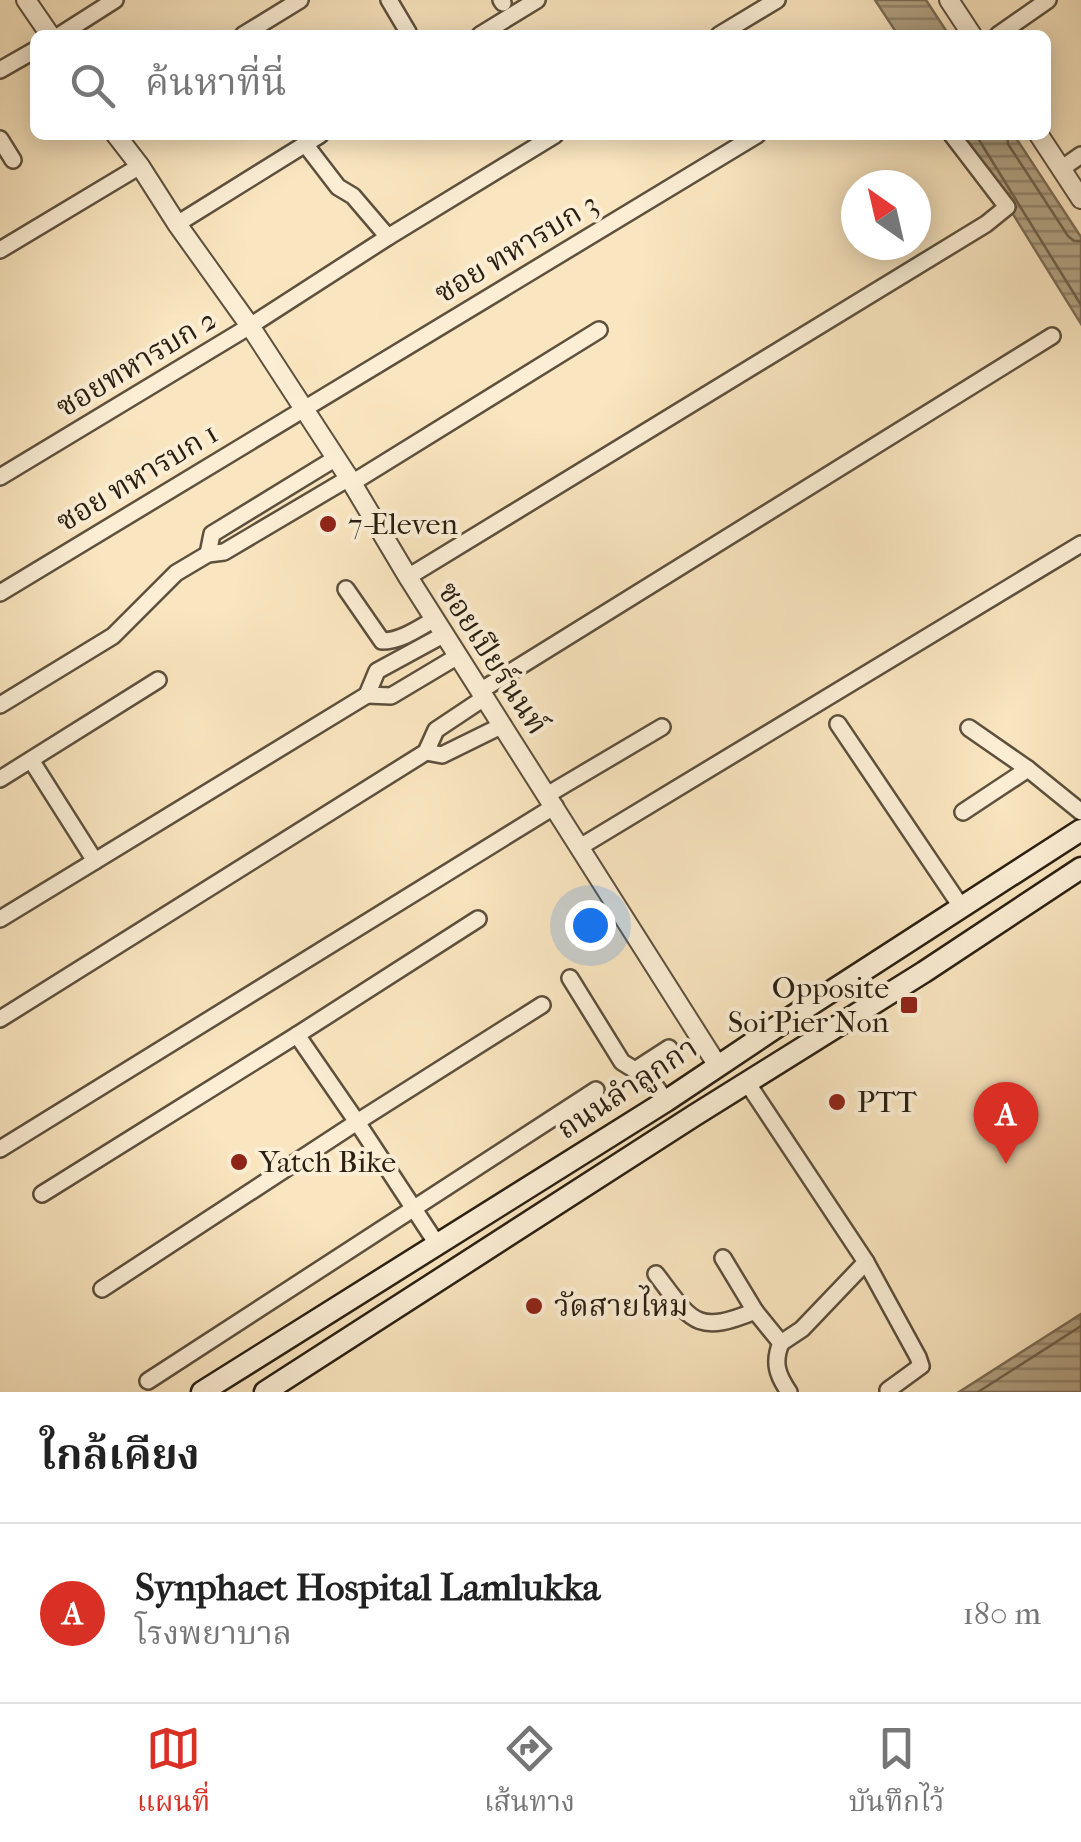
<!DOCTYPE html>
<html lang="th">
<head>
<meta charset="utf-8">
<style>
  :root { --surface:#fff; --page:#f2f2f2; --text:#222; --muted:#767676; --line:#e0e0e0; --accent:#d93025 }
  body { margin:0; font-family:"IM FELL French Canon","Noto Serif Thai",serif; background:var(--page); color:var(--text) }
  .compass { position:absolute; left:841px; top:170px; width:90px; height:90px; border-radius:50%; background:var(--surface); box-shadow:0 5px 25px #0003; rotate:326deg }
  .you { position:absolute; left:590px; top:925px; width:35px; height:35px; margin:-25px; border:8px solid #fff; border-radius:50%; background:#1a73e8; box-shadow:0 0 0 15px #1a73e833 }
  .badge { display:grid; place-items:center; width:65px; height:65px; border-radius:50%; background:var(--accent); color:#fff; font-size:32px; font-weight:700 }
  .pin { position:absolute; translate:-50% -82px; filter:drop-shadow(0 2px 5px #0008) }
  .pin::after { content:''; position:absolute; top:52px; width:35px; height:30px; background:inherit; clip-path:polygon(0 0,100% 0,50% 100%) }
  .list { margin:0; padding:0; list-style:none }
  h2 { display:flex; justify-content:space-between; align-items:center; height:130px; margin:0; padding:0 40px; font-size:42px }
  h2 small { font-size:32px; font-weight:400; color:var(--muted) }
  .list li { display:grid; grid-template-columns:65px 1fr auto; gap:30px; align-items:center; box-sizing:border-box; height:180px; padding:0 40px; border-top:2px solid var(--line) }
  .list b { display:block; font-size:38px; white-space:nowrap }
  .list p { margin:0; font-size:32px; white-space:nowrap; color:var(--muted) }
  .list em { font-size:32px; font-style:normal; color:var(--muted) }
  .icon { flex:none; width:55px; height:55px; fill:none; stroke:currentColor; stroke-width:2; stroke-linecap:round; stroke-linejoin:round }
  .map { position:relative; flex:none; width:1081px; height:1392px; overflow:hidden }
  .search { position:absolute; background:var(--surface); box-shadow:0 5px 25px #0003; left:30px; right:30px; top:30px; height:110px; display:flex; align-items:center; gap:25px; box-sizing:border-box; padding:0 35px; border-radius:15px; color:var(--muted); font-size:38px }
  .sheet { height:310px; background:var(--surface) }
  nav { display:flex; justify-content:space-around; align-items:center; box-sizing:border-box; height:140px; border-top:2px solid var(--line); background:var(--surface); font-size:28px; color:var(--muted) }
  nav a { display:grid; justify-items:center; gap:5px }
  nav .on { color:var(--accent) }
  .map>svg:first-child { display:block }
  .water { fill:url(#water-rules); stroke:#7b6e56; stroke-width:2.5 }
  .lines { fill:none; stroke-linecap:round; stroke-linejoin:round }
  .shore { stroke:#6e604b; stroke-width:2.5 }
  .minor-casing { stroke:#5d503d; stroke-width:20 }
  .tertiary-casing { stroke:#5d503d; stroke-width:22 }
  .secondary-casing { stroke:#291f12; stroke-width:25 }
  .minor { stroke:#fbeed5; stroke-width:15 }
  .tertiary { stroke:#fbeed5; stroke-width:18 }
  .secondary { stroke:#fbeed5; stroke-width:20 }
  .poi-dot { fill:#8f2418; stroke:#fbeed5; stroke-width:4 }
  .labels { text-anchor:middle; stroke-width:8; stroke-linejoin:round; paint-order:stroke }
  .street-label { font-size:30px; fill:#291f12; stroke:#fbeed5 }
  .poi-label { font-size:30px; fill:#291f12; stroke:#fbeed5; text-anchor:start }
</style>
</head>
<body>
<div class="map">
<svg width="1081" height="1392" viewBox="0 0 1081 1392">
  <defs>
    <pattern id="water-rules" width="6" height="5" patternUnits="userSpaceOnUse" patternTransform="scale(2.5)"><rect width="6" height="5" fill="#b2a284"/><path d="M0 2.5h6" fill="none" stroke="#91836b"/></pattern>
  </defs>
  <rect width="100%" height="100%" fill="#f9e5bf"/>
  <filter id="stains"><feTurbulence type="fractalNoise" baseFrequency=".002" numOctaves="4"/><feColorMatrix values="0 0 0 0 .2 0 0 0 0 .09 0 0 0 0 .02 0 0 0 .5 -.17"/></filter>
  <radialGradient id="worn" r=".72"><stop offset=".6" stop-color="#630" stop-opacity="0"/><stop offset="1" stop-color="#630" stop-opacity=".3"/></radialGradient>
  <g class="water">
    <polygon points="875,0 926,0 949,35 898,35"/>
    <polygon points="964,135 1014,135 1081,237 1081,324"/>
    <polygon points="1081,1314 1081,1392 959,1392"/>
  </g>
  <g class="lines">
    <g class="shore">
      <polyline points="976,135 1081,305"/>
      <polyline points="1007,135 1008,144 1068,236 1074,241 1081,241"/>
      <polyline points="978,1392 1081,1326"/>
    </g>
    <defs>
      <g id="minor">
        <polyline points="389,0 408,32"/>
        <polyline points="501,0 503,3"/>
        <polyline points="60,35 115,0"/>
        <polyline points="243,35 300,0"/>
        <polyline points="480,35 537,0"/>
        <polyline points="719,35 777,0"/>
        <polyline points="998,35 1048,0"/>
        <polyline points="0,70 35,50"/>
        <polyline points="0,139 13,160"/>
        <polyline points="305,144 338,187 353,196 388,237"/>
        <polyline points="1061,169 1081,155"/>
        <polyline points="177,224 320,135"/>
        <polyline points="0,250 140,166"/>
        <polyline points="0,477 250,326 388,237 555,135"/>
        <polyline points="352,483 599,330"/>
        <polyline points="208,554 212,534 336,458"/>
        <polyline points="408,577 986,224 1007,207 952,135"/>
        <path d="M346 589 382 641C401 641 419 628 435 619"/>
        <polyline points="0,593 757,135"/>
        <polyline points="445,634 377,671 367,695 391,696 458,656"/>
        <polyline points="480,691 1052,336"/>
        <polyline points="0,705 113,636 176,573 208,554 224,552 349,478"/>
        <polyline points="838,724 962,908"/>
        <polyline points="969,728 1028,769 1081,812"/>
        <polyline points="426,752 442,755 503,725"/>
        <polyline points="31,760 95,861"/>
        <polyline points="0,779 158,680"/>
        <polyline points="547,795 662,727"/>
        <polyline points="963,812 1028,769"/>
        <polyline points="580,847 1081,544"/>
        <polyline points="0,919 367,695"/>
        <polyline points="570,978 622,1062 635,1070 669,1048"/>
        <polyline points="0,1019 426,752 436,730 484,698"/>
        <polyline points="297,1035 357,1122 437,1244"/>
        <polyline points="642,1067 666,1101"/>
        <polyline points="748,1084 866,1262 918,1357 921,1366 888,1390"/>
        <polyline points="0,1149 555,806"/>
        <polyline points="42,1194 297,1035 478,919"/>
        <polyline points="723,1258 755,1311"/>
        <path d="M656 1274C691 1320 695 1336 755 1311L781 1343 802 1329 866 1262"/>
        <polyline points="102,1289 357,1122 542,1005"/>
        <path d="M781 1343C773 1362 777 1375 789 1392"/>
        <polyline points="148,1381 596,1090"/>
      </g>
      <g id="tertiary">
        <polyline points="26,0 50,35"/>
        <polyline points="949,0 972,35"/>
        <polyline points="116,135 140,166 177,224 250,326 349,478 408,577 718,1066"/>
        <polyline points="1039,135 1081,199"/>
      </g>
      <g id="secondary">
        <polyline points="202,1392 666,1101 787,1020 1081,830"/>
        <polyline points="265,1392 695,1115 924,972 1081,868"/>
      </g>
    </defs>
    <use href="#minor" class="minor-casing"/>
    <use href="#tertiary" class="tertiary-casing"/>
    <use href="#secondary" class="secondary-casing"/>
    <use href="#minor" class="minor"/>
    <use href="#tertiary" class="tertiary"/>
    <use href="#secondary" class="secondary"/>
  </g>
  <g class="poi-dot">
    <circle cx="328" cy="524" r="10"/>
    <rect x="899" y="995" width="20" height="20" rx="5"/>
    <circle cx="837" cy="1102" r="10"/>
    <circle cx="239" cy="1162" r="10"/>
    <circle cx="534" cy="1306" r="10"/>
  </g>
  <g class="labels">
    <g class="street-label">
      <text transform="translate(516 248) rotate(-31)" y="10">ซอย ทหารบก 3</text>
      <text transform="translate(136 363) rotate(-31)" y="10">ซอยทหารบก 2</text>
      <text transform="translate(137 477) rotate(-31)" y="10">ซอย ทหารบก 1</text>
      <text transform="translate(493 658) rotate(57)" y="10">ซอยเปียร์นนท์</text>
      <text transform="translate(627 1088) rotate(-33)" y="10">ถนนลำลูกกา</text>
    </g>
    <g class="poi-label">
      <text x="348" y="534">7-Eleven</text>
      <text x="889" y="998" text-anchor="end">Opposite<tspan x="889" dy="34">Soi Pier Non</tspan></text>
      <text x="857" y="1112">PTT</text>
      <text x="259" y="1172">Yatch Bike</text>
      <text x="554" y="1316">วัดสายไหม</text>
    </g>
  </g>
  <rect width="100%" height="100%" filter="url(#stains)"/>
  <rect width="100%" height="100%" fill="url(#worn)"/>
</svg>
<svg class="compass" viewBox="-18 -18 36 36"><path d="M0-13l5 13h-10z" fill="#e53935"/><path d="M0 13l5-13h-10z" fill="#767676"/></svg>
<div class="you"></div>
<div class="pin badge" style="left:1006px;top:1164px">A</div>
<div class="search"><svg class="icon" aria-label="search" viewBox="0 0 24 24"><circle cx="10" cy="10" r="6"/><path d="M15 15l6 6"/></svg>ค้นหาที่นี่</div>
</div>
<section class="sheet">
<h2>ใกล้เคียง<small></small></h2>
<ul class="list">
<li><span class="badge">A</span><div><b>Synphaet Hospital Lamlukka</b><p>โรงพยาบาล</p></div><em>180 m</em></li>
</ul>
</section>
<nav>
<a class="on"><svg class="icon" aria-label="map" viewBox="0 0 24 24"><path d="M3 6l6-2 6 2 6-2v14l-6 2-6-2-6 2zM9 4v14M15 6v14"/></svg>แผนที่</a>
<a><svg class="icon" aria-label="directions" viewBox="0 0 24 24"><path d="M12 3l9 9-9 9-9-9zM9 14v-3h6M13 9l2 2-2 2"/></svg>เส้นทาง</a>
<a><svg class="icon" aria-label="saved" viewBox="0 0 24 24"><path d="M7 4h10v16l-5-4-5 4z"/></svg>บันทึกไว้</a>
</nav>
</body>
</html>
